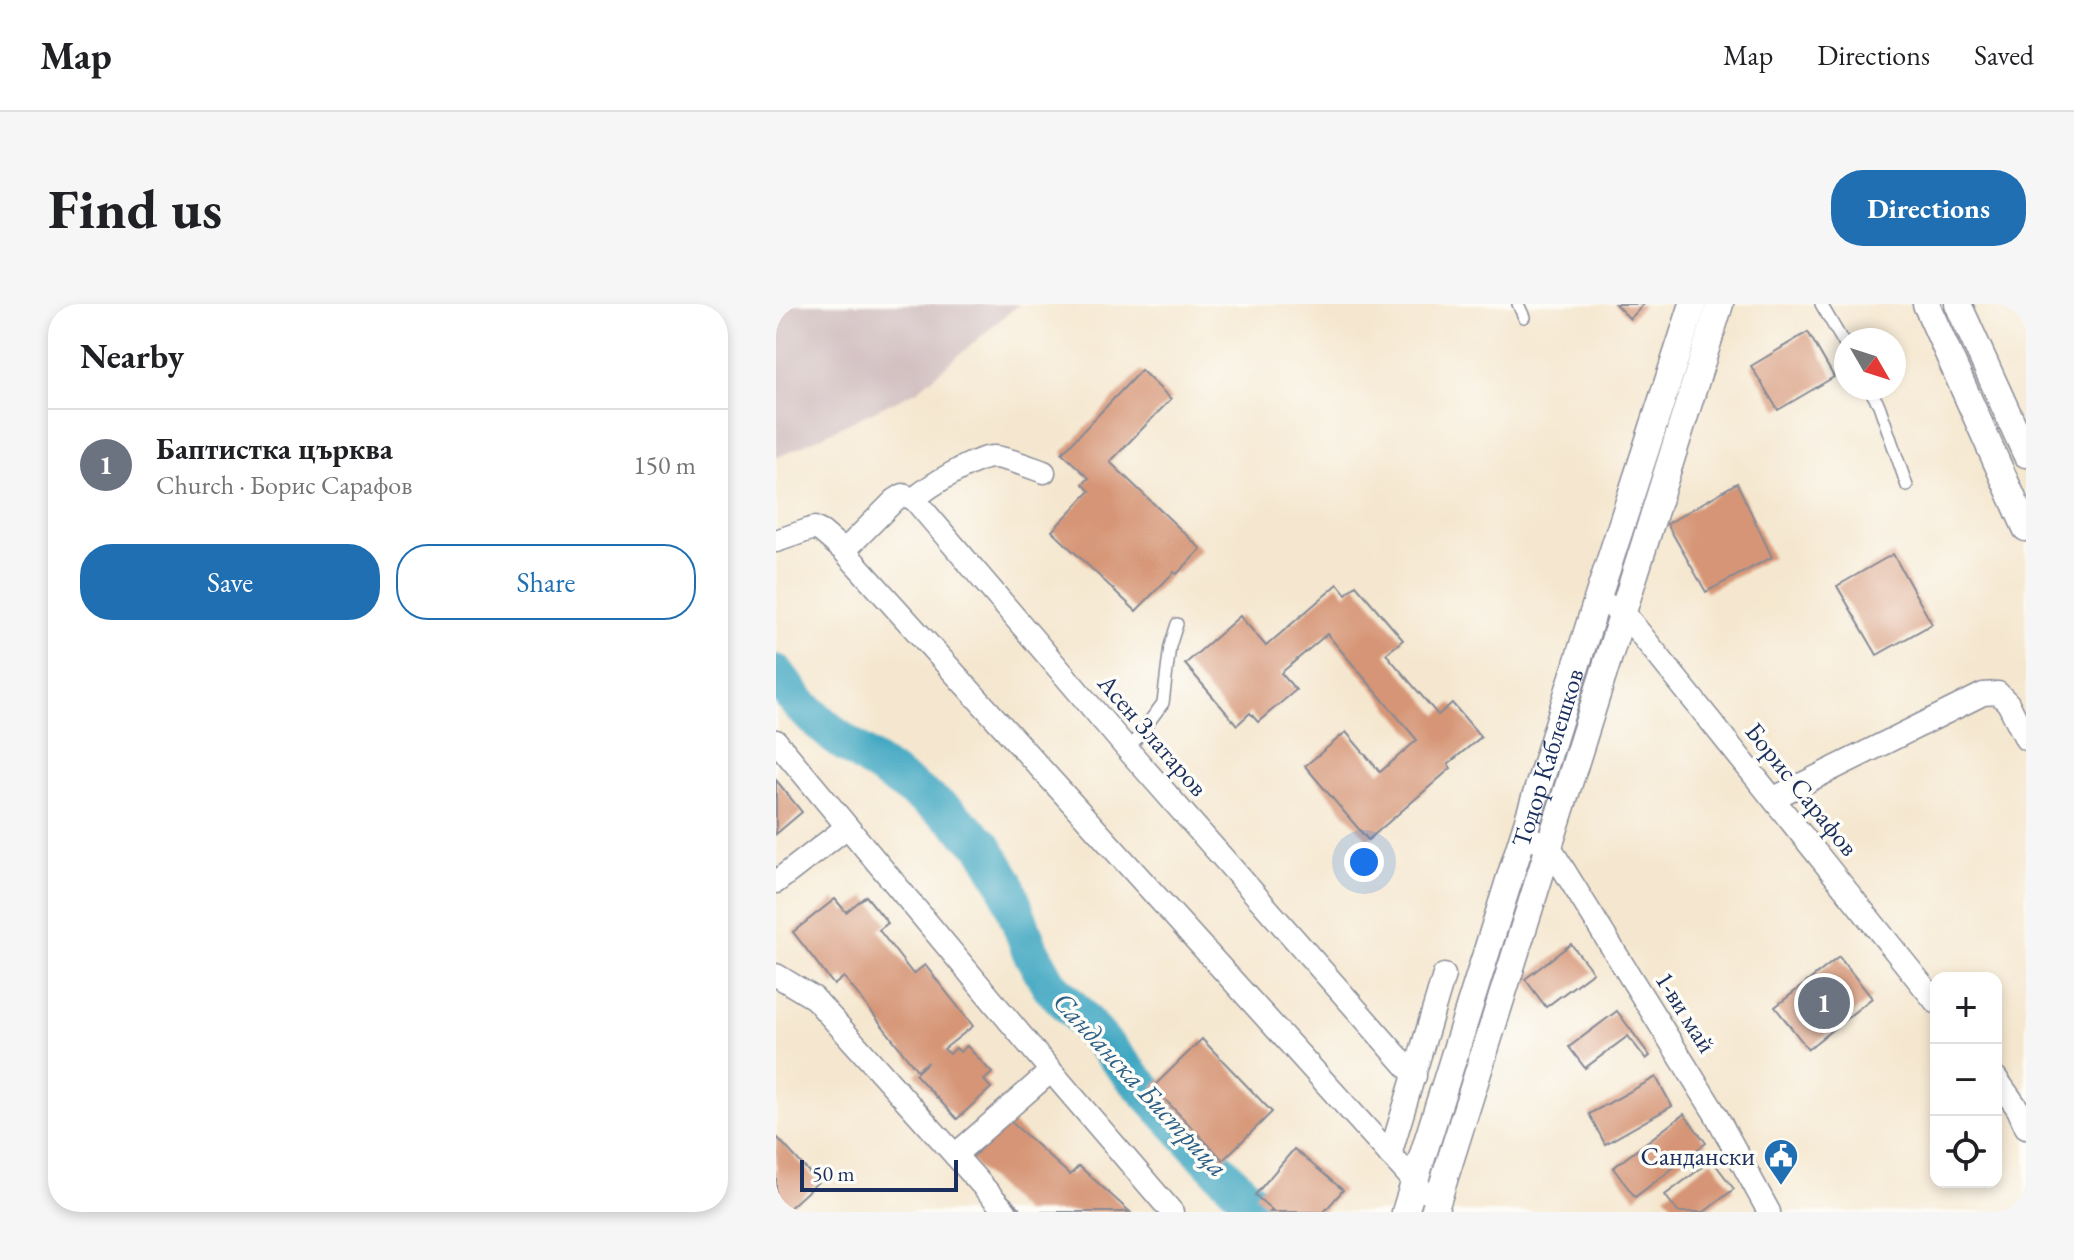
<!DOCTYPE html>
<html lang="en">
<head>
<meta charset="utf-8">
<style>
  :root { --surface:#fff; --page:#f6f6f6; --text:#202124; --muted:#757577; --line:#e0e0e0; --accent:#1f6fb2 }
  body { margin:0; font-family:"EB Garamond",serif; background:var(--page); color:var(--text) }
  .controls { position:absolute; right:24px; bottom:24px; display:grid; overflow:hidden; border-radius:16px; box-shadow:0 4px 12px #0003 }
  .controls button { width:72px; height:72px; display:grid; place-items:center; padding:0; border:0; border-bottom:2px solid var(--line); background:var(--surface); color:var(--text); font:40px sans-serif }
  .compass { position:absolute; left:1058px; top:24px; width:72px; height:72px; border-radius:50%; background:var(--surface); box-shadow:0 4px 12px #0003; rotate:129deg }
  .scale { position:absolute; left:24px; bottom:20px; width:158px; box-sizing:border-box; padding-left:8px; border:4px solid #1b2f5e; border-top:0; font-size:22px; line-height:28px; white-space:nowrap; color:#1b2f5e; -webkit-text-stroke:6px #fdfcf7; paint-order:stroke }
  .you { position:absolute; left:588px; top:558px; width:28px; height:28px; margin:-20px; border:6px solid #fff; border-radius:50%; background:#1a73e8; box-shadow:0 0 0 12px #1a73e833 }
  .badge { display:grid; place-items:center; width:52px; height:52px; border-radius:50%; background:var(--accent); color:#fff; font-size:26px; font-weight:700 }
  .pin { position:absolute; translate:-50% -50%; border:4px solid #fff; box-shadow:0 2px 8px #0006 }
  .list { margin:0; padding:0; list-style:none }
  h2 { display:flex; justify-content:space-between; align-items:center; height:104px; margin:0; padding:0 32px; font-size:34px }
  h2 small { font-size:26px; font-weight:400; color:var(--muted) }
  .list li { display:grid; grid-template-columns:52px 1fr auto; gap:24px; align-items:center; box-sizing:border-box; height:112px; padding:0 32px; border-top:2px solid var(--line) }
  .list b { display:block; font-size:30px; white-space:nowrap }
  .list p { margin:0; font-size:26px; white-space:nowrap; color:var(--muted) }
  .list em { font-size:26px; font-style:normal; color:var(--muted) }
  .actions { display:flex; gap:16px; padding:24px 32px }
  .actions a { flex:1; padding:18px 0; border:2px solid var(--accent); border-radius:32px; text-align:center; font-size:28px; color:var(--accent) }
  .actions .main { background:var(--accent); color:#fff }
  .icon { flex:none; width:44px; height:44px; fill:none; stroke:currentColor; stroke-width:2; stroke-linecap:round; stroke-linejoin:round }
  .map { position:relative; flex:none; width:1250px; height:908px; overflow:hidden; border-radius:32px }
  header { display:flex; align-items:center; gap:48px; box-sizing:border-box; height:112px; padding:0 40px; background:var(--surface); border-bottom:2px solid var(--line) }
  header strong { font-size:38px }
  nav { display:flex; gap:44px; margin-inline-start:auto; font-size:28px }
  .intro { display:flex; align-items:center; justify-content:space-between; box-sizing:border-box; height:192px; padding:0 48px }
  h1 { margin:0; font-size:56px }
  .button { padding:20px 36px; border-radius:32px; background:var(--accent); color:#fff; font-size:28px; font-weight:700 }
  main { display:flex; gap:48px; padding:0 48px }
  aside { flex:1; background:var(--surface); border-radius:32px; box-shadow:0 4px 12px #0003 }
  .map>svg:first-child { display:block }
  .industrial { fill:#d2bfc1 }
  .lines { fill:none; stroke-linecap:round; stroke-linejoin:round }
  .river { stroke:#42a8c2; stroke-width:38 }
  .building { fill:#d69576 }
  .service-casing { stroke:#888b96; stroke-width:14 }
  .minor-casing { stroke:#888b96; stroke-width:25 }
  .tertiary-casing { stroke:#888b96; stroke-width:29 }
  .service { stroke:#fff; stroke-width:11 }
  .minor { stroke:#fff; stroke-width:22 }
  .tertiary { stroke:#fff; stroke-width:26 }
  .labels { text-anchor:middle; stroke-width:7; stroke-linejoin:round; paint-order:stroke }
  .street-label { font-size:26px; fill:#1b2f5e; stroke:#fdfcf7 }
  .poi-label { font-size:26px; fill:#1b2f5e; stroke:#fdfcf7; text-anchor:end }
  .water-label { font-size:28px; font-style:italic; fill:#2b5f86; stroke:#fdfcf7 }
</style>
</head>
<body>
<header>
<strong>Map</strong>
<nav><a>Map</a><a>Directions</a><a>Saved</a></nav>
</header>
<div class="intro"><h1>Find us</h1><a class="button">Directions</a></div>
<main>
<aside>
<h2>Nearby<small></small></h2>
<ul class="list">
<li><span class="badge" style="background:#6b7280">1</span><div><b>Баптистка църква</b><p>Church · Борис Сарафов</p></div><em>150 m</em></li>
</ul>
<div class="actions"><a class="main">Save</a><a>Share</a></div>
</aside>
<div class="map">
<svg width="1250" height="908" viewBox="0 0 1250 908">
  <rect width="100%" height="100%" fill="#fdfcf7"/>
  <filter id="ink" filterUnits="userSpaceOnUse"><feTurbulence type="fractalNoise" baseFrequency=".0125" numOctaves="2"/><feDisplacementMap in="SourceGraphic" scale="16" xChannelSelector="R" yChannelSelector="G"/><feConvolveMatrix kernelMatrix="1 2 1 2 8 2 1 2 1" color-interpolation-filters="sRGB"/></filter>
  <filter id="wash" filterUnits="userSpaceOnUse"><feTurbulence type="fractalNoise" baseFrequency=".006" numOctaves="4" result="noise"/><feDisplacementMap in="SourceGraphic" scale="32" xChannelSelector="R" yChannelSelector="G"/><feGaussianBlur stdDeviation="1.8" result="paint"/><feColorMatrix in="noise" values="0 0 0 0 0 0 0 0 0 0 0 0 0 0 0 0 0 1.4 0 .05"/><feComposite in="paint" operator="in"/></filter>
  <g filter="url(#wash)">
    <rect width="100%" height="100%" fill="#f5e7cf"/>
    <polygon class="industrial" points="0,0 243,0 142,86 0,154"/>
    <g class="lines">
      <polyline class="river" points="0,369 23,400 59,432 174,511 207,541 229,578 254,646 274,682 300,708 360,776 440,863 486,908"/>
    </g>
    <g id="blocks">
      <g class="building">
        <polygon points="839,0 868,0 854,15"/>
        <polygon points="1032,28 1058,73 1002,106 975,62"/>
        <polygon points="365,66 395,95 334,158 425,245 401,270 398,268 360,307 276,227 314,187 307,180 313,174 286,149"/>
        <polygon points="961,179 996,253 930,288 891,220"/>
        <polygon points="1117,250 1156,320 1101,351 1061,282"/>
        <polygon points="562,280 570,290 580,281 627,336 610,350 662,411 676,399 705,433 672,460 675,464 592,536 529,462 570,428 604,468 641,436 551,330 505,369 520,386 482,418 474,409 461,421 409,360 464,312 490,342"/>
        <polygon points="0,476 26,508 0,530"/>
        <polygon points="90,592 112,619 103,626 137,670 149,661 197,722 168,745 174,750 180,744 184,748 191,742 216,769 208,776 215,784 181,815 139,770 152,758 141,766 68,673 58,681 17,628 59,595 70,608"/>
        <polygon points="795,640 817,668 770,703 749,675"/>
        <polygon points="1063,653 1096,694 1032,745 999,703"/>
        <polygon points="841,707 874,752 870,755 852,732 809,764 793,743"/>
        <polygon points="426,735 496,808 447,856 377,783"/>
        <polygon points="880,773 896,802 829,840 813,810"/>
        <polygon points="908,810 930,839 859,893 837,864"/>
        <polygon points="232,815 294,871 303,862 354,908 248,908 194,856"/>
        <polygon points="0,832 42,878 9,908 0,908"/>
        <polygon points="518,845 567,886 548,908 494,908 496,906 479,891"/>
        <polygon points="936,856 958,885 928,908 902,908 889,891"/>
      </g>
    </g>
  </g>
  <g filter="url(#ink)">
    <use href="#blocks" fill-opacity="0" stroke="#888b96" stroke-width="2"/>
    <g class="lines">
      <defs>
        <g id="service">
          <polyline points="742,0 748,13"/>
          <polyline points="1045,0 1070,43"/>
          <polyline points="1093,84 1103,101 1131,182"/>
          <polyline points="352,446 387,399 394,342 401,320"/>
        </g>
        <g id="minor">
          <path d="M138 195C153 182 199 153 218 153 232 154 254 163 268 168"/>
          <polyline points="0,237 38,224 46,228 68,247 119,196 127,191 138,195 352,446 639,772"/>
          <polyline points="68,247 647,887"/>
          <polyline points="834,302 847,308 1160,698"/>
          <polyline points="0,437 275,767 396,908"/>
          <polyline points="998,494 1207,390 1222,389 1232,399 1250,435"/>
          <polyline points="747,531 773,542 940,811 993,908"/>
          <polyline points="0,578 71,523"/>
          <polyline points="0,671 38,694 230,908"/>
          <polyline points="1220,774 1242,805 1250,823"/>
          <polyline points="179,851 275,767"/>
          <polyline points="614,851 668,671"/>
        </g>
        <g id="tertiary">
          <polyline points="1150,0 1250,224"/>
          <polyline points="1182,0 1250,150"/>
          <path id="s1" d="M629 908 821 296 917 0"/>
          <polyline points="658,908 944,0"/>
        </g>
      </defs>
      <use href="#service" class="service-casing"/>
      <use href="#minor" class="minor-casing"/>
      <use href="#tertiary" class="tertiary-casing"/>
      <use href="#service" class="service"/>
      <use href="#minor" class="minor"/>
      <use href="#tertiary" class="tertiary"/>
    </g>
  </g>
  <defs>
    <symbol id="civic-pin" viewBox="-11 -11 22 30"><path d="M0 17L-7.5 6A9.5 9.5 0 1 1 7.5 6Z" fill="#1f6fb2" stroke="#fdfcf7"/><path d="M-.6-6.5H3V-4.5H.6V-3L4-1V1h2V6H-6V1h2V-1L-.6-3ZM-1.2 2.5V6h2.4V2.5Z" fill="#fff"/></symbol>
  </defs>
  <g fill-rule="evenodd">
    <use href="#civic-pin" x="985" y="832" width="40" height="54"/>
  </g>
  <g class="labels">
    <g class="street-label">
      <text transform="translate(377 431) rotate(49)" y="9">Асен Златаров</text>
      <text dy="9" stroke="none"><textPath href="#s1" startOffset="476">Тодор Каблешков</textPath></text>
      <text transform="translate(1026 485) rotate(51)" y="9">Борис Сарафов</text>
      <text transform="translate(910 708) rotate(58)" y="9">1-ви май</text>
    </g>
    <g class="poi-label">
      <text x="979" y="861">Сандански</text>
    </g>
    <g class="water-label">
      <text transform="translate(365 780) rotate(47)" y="10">Санданска Бистрица</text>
    </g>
  </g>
</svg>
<div class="controls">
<button>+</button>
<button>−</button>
<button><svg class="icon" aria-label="locate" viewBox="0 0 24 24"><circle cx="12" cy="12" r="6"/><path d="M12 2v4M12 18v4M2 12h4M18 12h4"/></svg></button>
</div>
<svg class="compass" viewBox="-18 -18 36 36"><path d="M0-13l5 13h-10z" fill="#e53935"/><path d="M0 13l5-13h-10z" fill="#757577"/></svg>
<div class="scale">50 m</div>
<div class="you"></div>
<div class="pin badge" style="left:1048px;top:699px;background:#6b7280">1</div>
</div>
</main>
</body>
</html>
